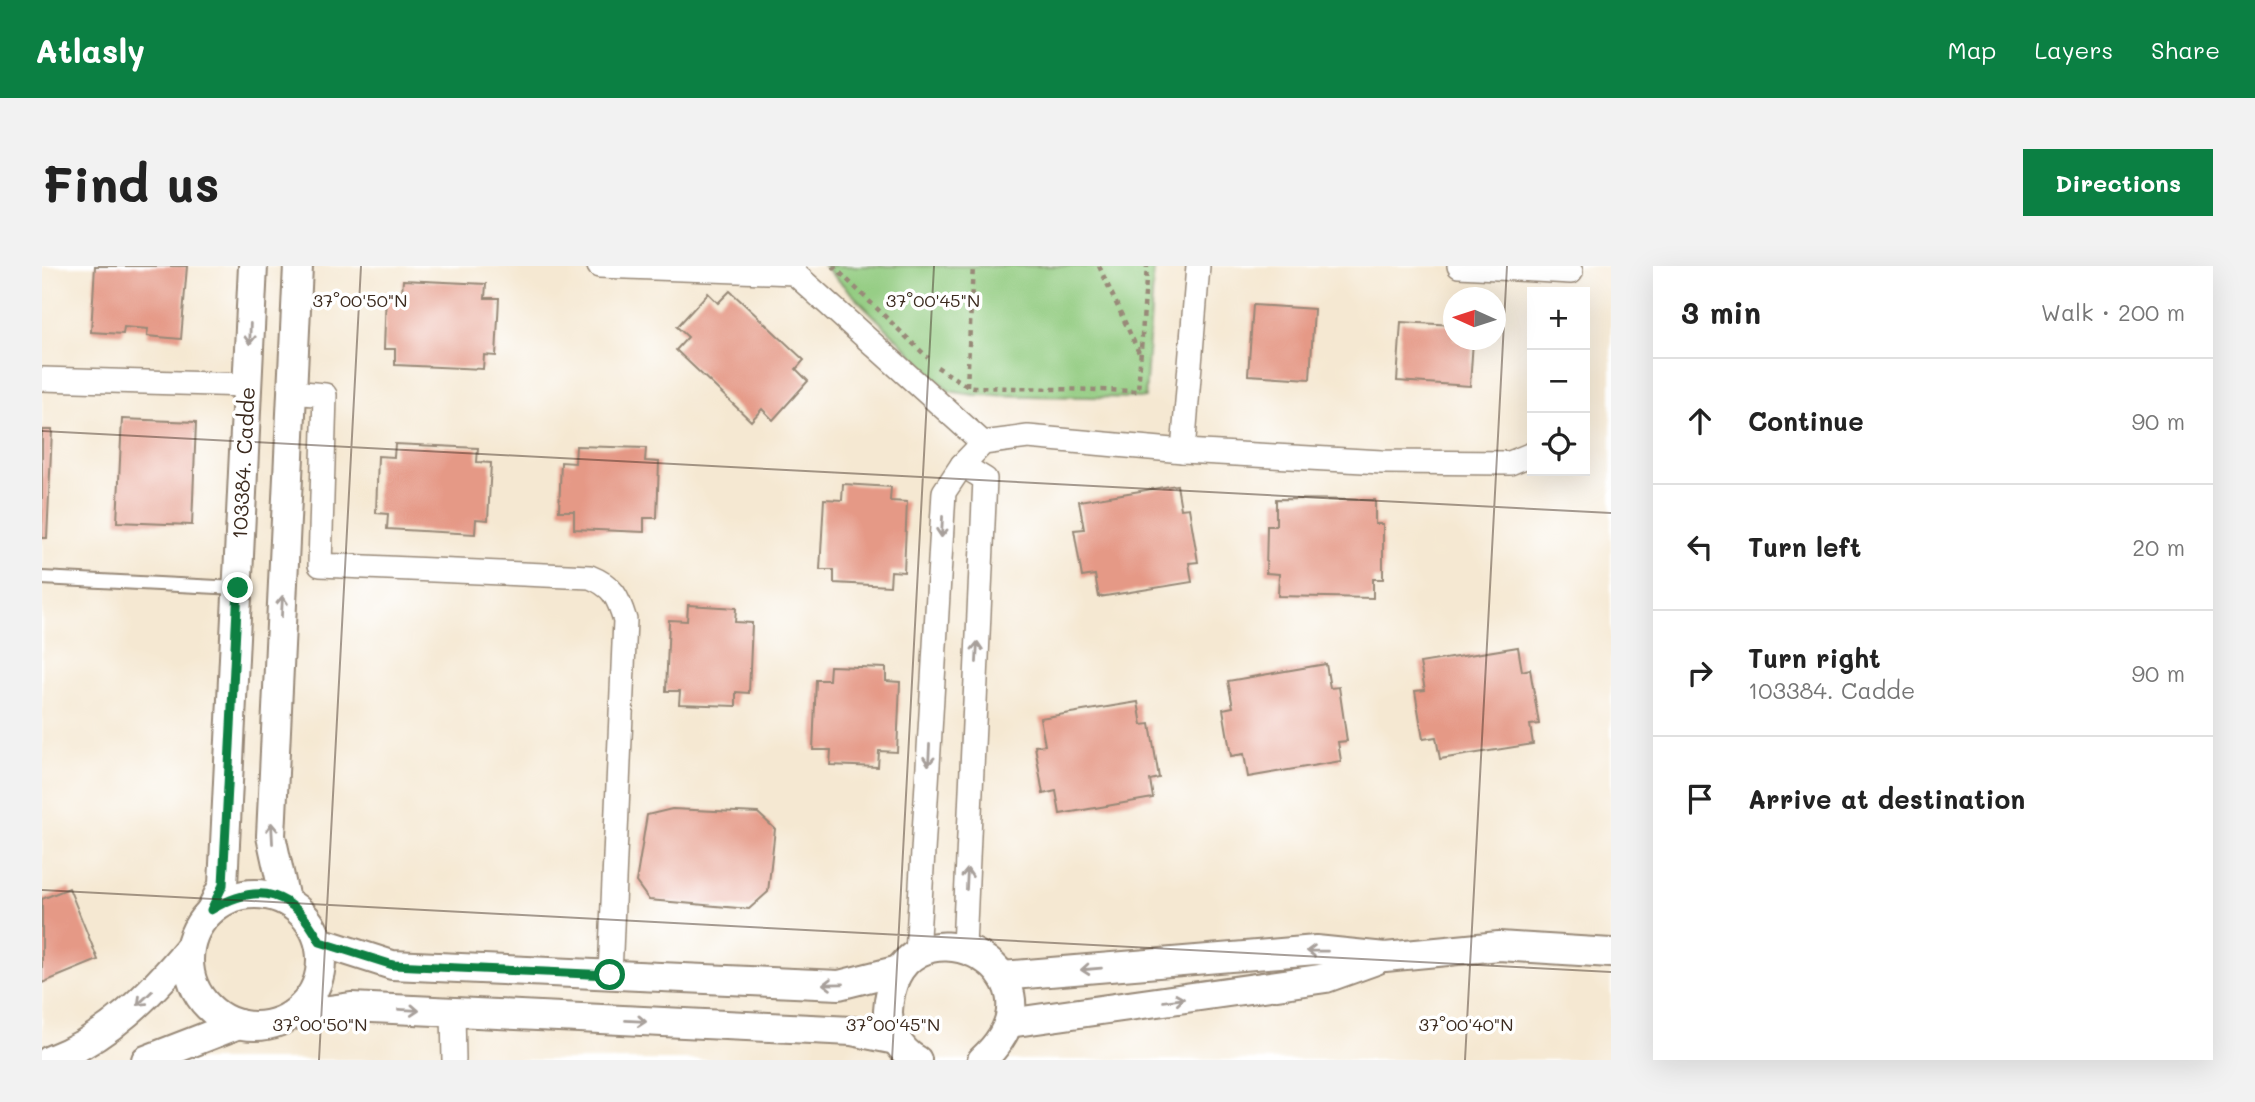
<!DOCTYPE html>
<html lang="en">
<head>
<meta charset="utf-8">
<style>
  :root { --surface:#fff; --page:#f2f2f2; --text:#222; --muted:#767676; --line:#e0e0e0; --accent:#0b8043 }
  body { margin:0; font-family:Mali,sans-serif; background:var(--page); color:var(--text) }
  .controls { position:absolute; right:21px; top:21px; display:grid; overflow:hidden; border-radius:0px; box-shadow:0 7px 28px #0002 }
  .controls button { width:63px; height:63px; display:grid; place-items:center; padding:0; border:0; border-bottom:2px solid var(--line); background:var(--surface); color:var(--text); font:35px sans-serif }
  .compass { position:absolute; left:1401px; top:21px; width:63px; height:63px; border-radius:50%; background:var(--surface); box-shadow:0 7px 28px #0002; rotate:273deg }
  .stop { position:absolute; width:21px; height:21px; margin:-16px; border:5px solid #0b8043; border-radius:50%; background:#fff }
  .stop.end { background:#0b8043; border-color:#fff; box-shadow:0 2px 7px #0008 }
  .list { margin:0; padding:0; list-style:none }
  h2 { display:flex; justify-content:space-between; align-items:center; height:91px; margin:0; padding:0 28px; font-size:30px }
  h2 small { font-size:23px; font-weight:400; color:var(--muted) }
  .list li { display:grid; grid-template-columns:46px 1fr auto; gap:21px; align-items:center; box-sizing:border-box; height:126px; padding:0 28px; border-top:2px solid var(--line) }
  .list b { display:block; font-size:26px; white-space:nowrap }
  .list p { margin:0; font-size:23px; white-space:nowrap; color:var(--muted) }
  .list em { font-size:23px; font-style:normal; color:var(--muted) }
  .icon { flex:none; width:38px; height:38px; fill:none; stroke:currentColor; stroke-width:2; stroke-linecap:round; stroke-linejoin:round }
  .map { position:relative; flex:none; width:1569px; height:794px; overflow:hidden; border-radius:0px }
  header { display:flex; align-items:center; gap:42px; box-sizing:border-box; height:98px; padding:0 35px; background:var(--accent); color:#fff }
  header strong { font-size:33px }
  nav { display:flex; gap:38px; margin-inline-start:auto; font-size:24px }
  .intro { display:flex; align-items:center; justify-content:space-between; box-sizing:border-box; height:168px; padding:0 42px }
  h1 { margin:0; font-size:49px }
  .button { padding:18px 32px; border-radius:0px; background:var(--accent); color:#fff; font-size:24px; font-weight:700 }
  main { display:flex; gap:42px; padding:0 42px }
  aside { flex:1; background:var(--surface); border-radius:0px; box-shadow:0 7px 28px #0002 }
  .map>svg:first-child { display:block }
  .green { fill:#91cb7f; stroke:#667a4e; stroke-width:2 }
  .building { fill:#e59986 }
  .lines { fill:none; stroke-linecap:round; stroke-linejoin:round }
  .service-casing { stroke:#988978; stroke-width:16 }
  .minor-casing { stroke:#988978; stroke-width:26 }
  .tertiary-casing { stroke:#988978; stroke-width:32 }
  .path { stroke:#988978; stroke-width:4.5; stroke-dasharray:5 5; stroke-linecap:butt }
  .service { stroke:#fff; stroke-width:12 }
  .minor { stroke:#fff; stroke-width:23 }
  .tertiary { stroke:#fff; stroke-width:28 }
  .oneway { stroke:#a79f9a }
  .route { stroke:#0b8043; stroke-width:9 }
  .ticks { fill:none; stroke:#3b2a1e; stroke-width:2; stroke-opacity:0.45 }
  .labels { text-anchor:middle; stroke-width:7; stroke-linejoin:round; paint-order:stroke }
  .street-label { font-size:21px; fill:#3b2a1e; stroke:#fff }
  .ticks-label { font-size:18px; text-anchor:middle; fill:#3b2a1e; stroke:#fff; stroke-width:7; stroke-linejoin:round; paint-order:stroke }
</style>
</head>
<body>
<header>
<strong>Atlasly</strong>
<nav><a>Map</a><a>Layers</a><a>Share</a></nav>
</header>
<div class="intro"><h1>Find us</h1><a class="button">Directions</a></div>
<main>
<div class="map">
<svg width="1569" height="794" viewBox="0 0 1569 794">
  <rect width="100%" height="100%" fill="#fff"/>
  <filter id="ink" filterUnits="userSpaceOnUse"><feTurbulence type="fractalNoise" baseFrequency=".0143" numOctaves="2"/><feDisplacementMap in="SourceGraphic" scale="14" xChannelSelector="R" yChannelSelector="G"/><feConvolveMatrix kernelMatrix="1 2 1 2 8 2 1 2 1" color-interpolation-filters="sRGB"/></filter>
  <filter id="wash" filterUnits="userSpaceOnUse"><feTurbulence type="fractalNoise" baseFrequency=".00686" numOctaves="4" result="noise"/><feDisplacementMap in="SourceGraphic" scale="28" xChannelSelector="R" yChannelSelector="G"/><feGaussianBlur stdDeviation="1.57" result="paint"/><feColorMatrix in="noise" values="0 0 0 0 0 0 0 0 0 0 0 0 0 0 0 0 0 1.4 0 .05"/><feComposite in="paint" operator="in"/></filter>
  <g filter="url(#wash)">
    <rect width="100%" height="100%" fill="#f5e8d2"/>
    <polygon class="green" points="782,0 1112,0 1103,132 932,129 907,125"/>
    <g id="blocks">
      <g class="building">
        <polygon points="53,0 145,0 139,73 105,70 106,63 82,61 81,68 49,66"/>
        <polygon points="361,14 444,18 443,32 457,32 454,90 442,89 441,103 353,99 353,83 342,83 344,26 360,27"/>
        <polygon points="688,25 762,94 754,103 766,115 731,154 720,143 709,155 634,84 646,71 635,61 666,27 676,37"/>
        <polygon points="1211,39 1272,43 1268,113 1206,109"/>
        <polygon points="1359,56 1412,59 1412,74 1431,74 1428,120 1355,115"/>
        <polygon points="80,153 154,156 150,259 75,256"/>
        <polygon points="0,164 10,164 5,272 0,272"/>
        <polygon points="353,178 436,182 435,196 449,197 446,254 434,253 433,268 345,263 346,248 334,247 336,190 352,191"/>
        <polygon points="534,180 604,182 603,195 617,196 615,252 602,252 602,266 532,263 532,245 517,245 519,196 533,197"/>
        <polygon points="801,218 849,221 848,235 865,236 862,306 849,305 848,320 792,317 792,304 778,304 782,233 800,234"/>
        <polygon points="1135,219 1139,243 1147,242 1156,296 1147,297 1150,316 1057,331 1053,309 1040,311 1032,264 1042,263 1037,235"/>
        <polygon points="1234,233 1333,234 1333,258 1341,258 1341,313 1331,313 1331,332 1236,330 1237,308 1224,307 1225,260 1234,260"/>
        <polygon points="646,339 694,342 693,356 710,357 707,427 694,426 694,440 637,438 638,425 624,425 627,354 645,355"/>
        <polygon points="1476,381 1480,405 1488,403 1497,458 1488,459 1491,478 1398,493 1394,471 1381,473 1373,425 1383,424 1378,397"/>
        <polygon points="1284,398 1288,422 1297,421 1305,475 1296,476 1299,495 1206,511 1202,488 1189,490 1181,443 1191,441 1186,415"/>
        <polygon points="788,400 844,402 844,415 858,416 855,486 837,485 836,501 788,499 789,484 771,484 774,414 787,414"/>
        <polygon points="1096,436 1100,459 1108,458 1117,512 1108,514 1111,532 1018,548 1014,525 1001,528 993,480 1003,479 998,452"/>
        <polygon points="630,543 716,547 733,563 726,626 707,643 607,634 594,616 605,549"/>
        <polygon points="27,622 56,694 0,717 0,633"/>
      </g>
    </g>
  </g>
  <g filter="url(#ink)">
    <use href="#blocks" fill-opacity="0" stroke="#988978" stroke-width="2"/>
    <g class="lines">
      <defs>
        <polyline id="service" points="0,312 195,322"/>
        <g id="minor">
          <polyline points="557,0 752,7"/>
          <polyline points="752,0 752,7 941,177"/>
          <polyline points="1417,0 1529,6"/>
          <polyline points="0,113 206,119"/>
          <path d="M250 126 283 129 278 299 548 311C571 320 576 331 583 354L568 709"/>
          <polyline points="1141,185 1156,0"/>
          <polyline points="920,199 943,213 922,681"/>
          <polyline points="875,688 902,226 920,199 941,177 986,171 1141,185 1340,196 1468,197 1490,188"/>
          <polyline points="411,746 412,794"/>
        </g>
        <g id="tertiary">
          <circle cx="213" cy="694" r="66"/>
          <polyline points="243,634 229,570 256,0"/>
          <polyline points="169,644 181,619 211,0"/>
          <polyline points="278,676 350,699 797,719 857,704"/>
          <polyline points="960,710 1274,684 1343,691 1457,680 1569,687"/>
          <polyline points="250,749 309,741 810,765 854,774"/>
          <polyline points="967,757 1284,712 1334,694"/>
          <path d="M8 794C66 772 109 728 148 681"/>
          <polyline points="104,794 197,758"/>
          <path d="M875 794C859 786 845 763 846 745 852 618 1040 702 940 794"/>
        </g>
      </defs>
      <use href="#service" class="service-casing"/>
      <use href="#minor" class="minor-casing"/>
      <use href="#tertiary" class="tertiary-casing"/>
      <g class="path">
        <polyline points="791,0 886,92"/>
        <polyline points="1057,0 1098,89"/>
        <polyline points="895,101 925,120 932,121 1096,125 1105,0"/>
        <polyline points="925,120 931,0"/>
      </g>
      <use href="#service" class="service"/>
      <use href="#minor" class="minor"/>
      <use href="#tertiary" class="tertiary"/>
    </g>
    <defs><path id="oneway-shaft" d="M-6 0H5M1.5-3L5.5 0L1.5 3" fill="none" stroke-width="1.6" stroke-linecap="round" stroke-linejoin="round" transform="scale(1.75)"/></defs>
    <g class="oneway">
      <use href="#oneway-shaft" transform="translate(208 68) rotate(92)"/>
      <use href="#oneway-shaft" transform="translate(900 261) rotate(93)"/>
      <use href="#oneway-shaft" transform="translate(240 340) rotate(-87)"/>
      <use href="#oneway-shaft" transform="translate(935 386) rotate(-87)"/>
      <use href="#oneway-shaft" transform="translate(887 489) rotate(93)"/>
      <use href="#oneway-shaft" transform="translate(230 567) rotate(-93)"/>
      <use href="#oneway-shaft" transform="translate(925 613) rotate(-87)"/>
      <use href="#oneway-shaft" transform="translate(1275 685) rotate(-179)"/>
      <use href="#oneway-shaft" transform="translate(1049 703) rotate(175)"/>
      <use href="#oneway-shaft" transform="translate(791 718) rotate(179)"/>
      <use href="#oneway-shaft" transform="translate(103 732) rotate(136)"/>
      <use href="#oneway-shaft" transform="translate(1132 734) rotate(-8)"/>
      <use href="#oneway-shaft" transform="translate(367 744) rotate(3)"/>
      <use href="#oneway-shaft" transform="translate(594 755) rotate(3)"/>
    </g>
  </g>
  <g class="lines" filter="url(#ink)">
    <path class="route" d="M196 322 181 619 169 644C218 614 252 626 278 676L351 699 568 709"/>
  </g>
  <path class="ticks" d="M0 165 1569 247M0 624 1569 706M277 794 319 0M850 794 892 0M1423 794 1465 0"/>
  <g class="labels">
    <g class="street-label">
      <text transform="translate(202 197) rotate(-87)" y="7">103384. Cadde</text>
    </g>
  </g>
  <g class="ticks-label">
    <text x="318" y="41">37°00'50"N</text>
    <text x="891" y="41">37°00'45"N</text>
    <text x="278" y="765">37°00'50"N</text>
    <text x="851" y="765">37°00'45"N</text>
    <text x="1424" y="765">37°00'40"N</text>
  </g>
</svg>
<div class="controls">
<button>+</button>
<button>−</button>
<button><svg class="icon" aria-label="locate" viewBox="0 0 24 24"><circle cx="12" cy="12" r="6"/><path d="M12 2v4M12 18v4M2 12h4M18 12h4"/></svg></button>
</div>
<svg class="compass" viewBox="-18 -18 36 36"><path d="M0-13l5 13h-10z" fill="#e53935"/><path d="M0 13l5-13h-10z" fill="#767676"/></svg>
<div class="stop" style="left:568px;top:709px"></div>
<div class="stop end" style="left:196px;top:322px"></div>
</div>
<aside>
<h2>3 min<small>Walk · 200 m</small></h2>
<ul class="list">
<li><svg class="icon" aria-label="ahead" viewBox="0 0 24 24"><path d="M12 20V5M6 11l6-6 6 6"/></svg><div><b>Continue</b></div><em>90 m</em></li>
<li><svg class="icon" aria-label="left" viewBox="0 0 24 24"><path d="M17 20v-9H6M10 6l-5 5 5 5"/></svg><div><b>Turn left</b></div><em>20 m</em></li>
<li><svg class="icon" aria-label="right" viewBox="0 0 24 24"><path d="M7 20v-9h11M14 6l5 5-5 5"/></svg><div><b>Turn right</b><p>103384. Cadde</p></div><em>90 m</em></li>
<li><svg class="icon" aria-label="arrive" viewBox="0 0 24 24"><path d="M6 21V4h12l-3 4 3 4H6"/></svg><div><b>Arrive at destination</b></div></li>
</ul>
</aside>
</main>
</body>
</html>
